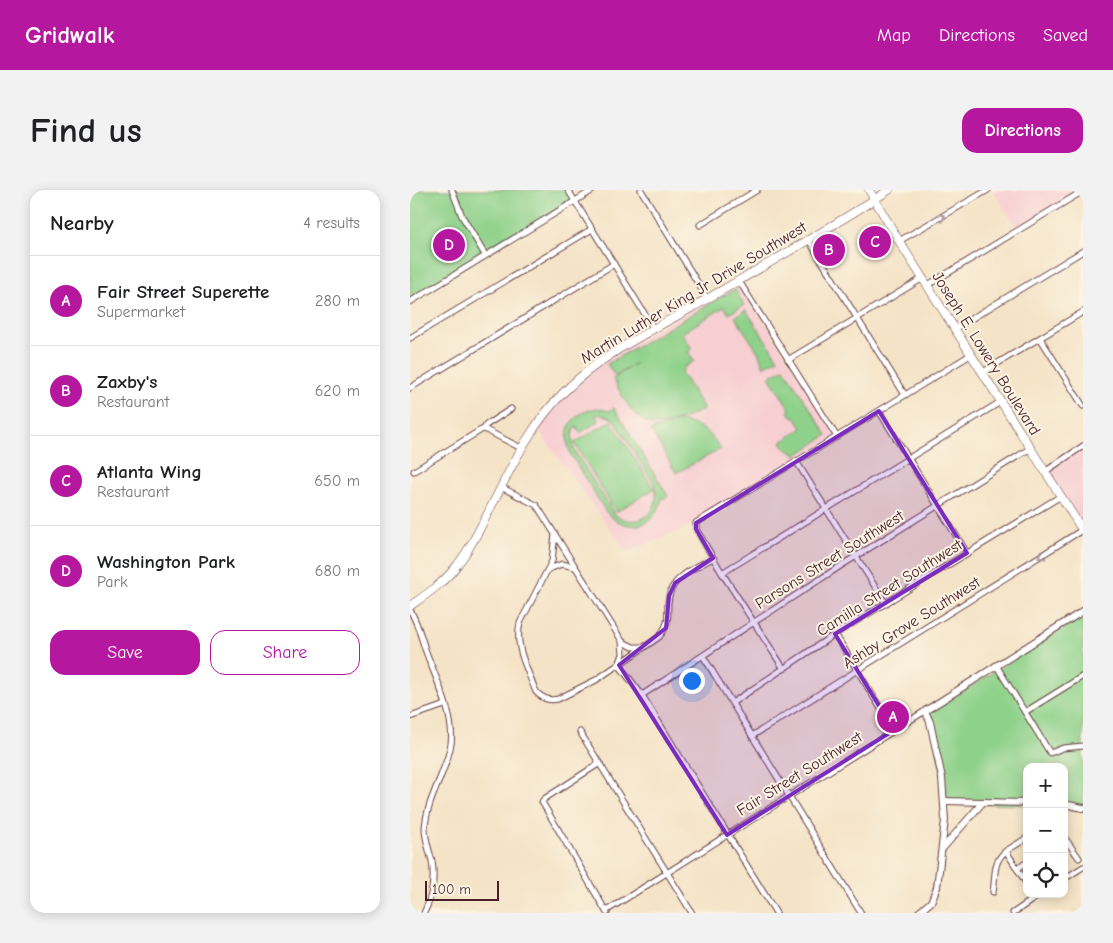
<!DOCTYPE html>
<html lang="en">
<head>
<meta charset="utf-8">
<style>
  :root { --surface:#fff; --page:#f2f2f2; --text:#202124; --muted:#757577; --line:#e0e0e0; --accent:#b5179e }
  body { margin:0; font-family:"Comic Neue",sans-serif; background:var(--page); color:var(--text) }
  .controls { position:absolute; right:15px; bottom:15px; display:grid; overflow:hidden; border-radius:10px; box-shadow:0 2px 12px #0003 }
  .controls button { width:45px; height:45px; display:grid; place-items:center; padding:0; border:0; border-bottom:1px solid var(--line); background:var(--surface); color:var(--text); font:25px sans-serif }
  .scale { position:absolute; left:15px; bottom:12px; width:74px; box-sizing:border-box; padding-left:5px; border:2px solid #4a1f2b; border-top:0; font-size:14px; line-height:18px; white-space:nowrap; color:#4a1f2b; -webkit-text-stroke:4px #fcf5e5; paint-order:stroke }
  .you { position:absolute; left:281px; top:490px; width:18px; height:18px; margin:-12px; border:4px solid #fff; border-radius:50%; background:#1a73e8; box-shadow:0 0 0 8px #1a73e833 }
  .badge { display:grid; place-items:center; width:32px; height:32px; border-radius:50%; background:var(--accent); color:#fff; font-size:16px; font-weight:700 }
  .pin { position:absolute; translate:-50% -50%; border:2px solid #fff; box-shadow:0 1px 5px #0006 }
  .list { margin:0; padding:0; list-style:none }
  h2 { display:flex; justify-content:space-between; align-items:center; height:65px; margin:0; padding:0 20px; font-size:21px }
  h2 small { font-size:16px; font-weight:400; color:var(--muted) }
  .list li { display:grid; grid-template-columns:32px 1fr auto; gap:15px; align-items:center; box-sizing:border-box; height:90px; padding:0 20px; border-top:1px solid var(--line) }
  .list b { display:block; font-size:19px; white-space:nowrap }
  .list p { margin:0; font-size:16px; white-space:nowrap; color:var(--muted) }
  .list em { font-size:16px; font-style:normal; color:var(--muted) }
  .actions { display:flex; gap:10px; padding:15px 20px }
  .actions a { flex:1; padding:11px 0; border:1px solid var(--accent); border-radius:15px; text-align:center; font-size:18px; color:var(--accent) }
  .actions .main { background:var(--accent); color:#fff }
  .icon { flex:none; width:28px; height:28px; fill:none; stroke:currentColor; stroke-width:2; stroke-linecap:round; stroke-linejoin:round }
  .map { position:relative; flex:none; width:673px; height:723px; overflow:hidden; border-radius:15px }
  header { display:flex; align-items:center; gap:30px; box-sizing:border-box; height:70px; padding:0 25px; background:var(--accent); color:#fff }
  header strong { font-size:24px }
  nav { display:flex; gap:28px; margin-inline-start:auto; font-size:18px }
  .intro { display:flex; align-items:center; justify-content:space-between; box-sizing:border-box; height:120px; padding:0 30px }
  h1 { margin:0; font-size:35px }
  .button { padding:12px 22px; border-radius:15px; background:var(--accent); color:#fff; font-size:18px; font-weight:700 }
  main { display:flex; gap:30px; padding:0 30px }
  aside { flex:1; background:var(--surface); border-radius:15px; box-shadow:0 2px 12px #0003 }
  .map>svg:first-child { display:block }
  .built { fill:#f7cfd2 }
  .green { fill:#8ed18a; stroke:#6c785a; fill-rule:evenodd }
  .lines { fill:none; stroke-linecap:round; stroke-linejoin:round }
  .minor-casing { stroke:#643c42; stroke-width:7 }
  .tertiary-casing { stroke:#643c42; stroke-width:8 }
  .secondary-casing { stroke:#643c42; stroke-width:9 }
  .minor { stroke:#fff; stroke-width:5 }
  .tertiary { stroke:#fff; stroke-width:6 }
  .secondary { stroke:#fff; stroke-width:8 }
  .oneway { stroke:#ae9aa0 }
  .marked { fill:#7b2cbf; fill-opacity:0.2; stroke:#7b2cbf; stroke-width:4; stroke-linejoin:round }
  .labels { text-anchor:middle; stroke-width:4; stroke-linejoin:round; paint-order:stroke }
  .street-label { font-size:16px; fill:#4a1f2b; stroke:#fcf5e5 }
</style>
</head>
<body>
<header>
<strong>Gridwalk</strong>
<nav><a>Map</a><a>Directions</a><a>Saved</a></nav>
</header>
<div class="intro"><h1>Find us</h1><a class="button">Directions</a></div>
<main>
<aside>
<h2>Nearby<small>4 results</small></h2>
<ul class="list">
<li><span class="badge">A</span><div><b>Fair Street Superette</b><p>Supermarket</p></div><em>280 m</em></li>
<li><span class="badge">B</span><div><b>Zaxby's</b><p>Restaurant</p></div><em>620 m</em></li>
<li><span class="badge">C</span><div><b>Atlanta Wing</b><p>Restaurant</p></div><em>650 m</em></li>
<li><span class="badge">D</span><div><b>Washington Park</b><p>Park</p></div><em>680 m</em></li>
</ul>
<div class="actions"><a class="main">Save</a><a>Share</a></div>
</aside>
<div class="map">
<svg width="673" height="723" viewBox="0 0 673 723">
  <rect width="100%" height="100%" fill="#fcf5e5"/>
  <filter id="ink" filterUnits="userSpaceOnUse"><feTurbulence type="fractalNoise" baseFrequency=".02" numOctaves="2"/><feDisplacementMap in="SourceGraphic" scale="10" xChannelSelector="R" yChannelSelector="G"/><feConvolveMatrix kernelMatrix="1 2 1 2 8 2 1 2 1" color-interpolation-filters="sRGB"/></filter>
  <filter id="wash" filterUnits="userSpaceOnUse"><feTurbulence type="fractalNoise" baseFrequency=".0096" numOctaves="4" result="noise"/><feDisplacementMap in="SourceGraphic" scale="20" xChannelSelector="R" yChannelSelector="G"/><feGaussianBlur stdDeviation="1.12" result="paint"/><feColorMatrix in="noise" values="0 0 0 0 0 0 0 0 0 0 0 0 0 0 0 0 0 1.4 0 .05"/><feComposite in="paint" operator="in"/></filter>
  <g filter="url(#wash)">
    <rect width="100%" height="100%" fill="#f4e3c6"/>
    <g class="built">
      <polygon points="583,0 670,0 608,40"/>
      <polygon points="329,91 427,247 286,333 217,362 126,237 185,175"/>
      <polygon points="673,256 673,341 637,281"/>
    </g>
    <g class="green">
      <polygon points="0,0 159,0 165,9 0,108"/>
      <path d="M325 99 334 115 319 124 314 117 272 143 282 159 278 162 284 171 273 178 274 179 271 182 294 219C283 225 274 229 262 232 257 233 251 235 246 235 225 235 212 205 203 189L226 173 205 186 197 174Z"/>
      <polygon points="336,120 368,169 354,177 348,162 325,127"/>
      <polygon points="374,178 417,245 387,265 376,259 371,252 392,238 384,226 382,227 378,221 380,219 359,187"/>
      <path d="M187 218 199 221 204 218 258 306 254 309 252 307C247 339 216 344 196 322L161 265C151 240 161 223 187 218ZM185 224 197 226 204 230 243 292C255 320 231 341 205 325L165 262C162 253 160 244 166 236L170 243 189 231Z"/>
      <polygon points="201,231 244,299 206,322 164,253"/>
      <path d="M269 231C292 235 298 240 311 259L266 283 241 240Z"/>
      <polygon points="673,426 673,620 654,617 654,577 617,577 617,615 537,613 520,522"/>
    </g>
  </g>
  <g filter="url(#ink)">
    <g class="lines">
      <defs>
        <g id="minor">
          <polyline points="42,0 52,26 75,65"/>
          <polyline points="158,0 244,139"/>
          <polyline points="231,0 297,108"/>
          <polyline points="290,35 347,0"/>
          <polyline points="398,49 495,205"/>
          <polyline points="489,51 578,0"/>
          <polyline points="329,91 427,247"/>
          <polyline points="518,95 673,1"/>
          <polyline points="0,112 183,0"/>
          <polyline points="546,138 673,61"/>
          <polyline points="0,148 182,39"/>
          <polyline points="630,148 673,216"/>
          <polyline points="378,170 513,88"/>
          <polyline points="573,182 673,122"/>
          <polyline points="0,198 204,74"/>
          <polyline points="469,221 557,363"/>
          <polyline points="74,239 76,235 101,219"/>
          <polyline points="386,271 476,414"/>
          <polyline points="4,281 71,240 74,239 111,258"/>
          <polyline points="636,281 673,256"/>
          <polyline points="91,297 126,315 129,319 212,451 213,464 209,475 232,505 366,723"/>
          <path d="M145 344 142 371 110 433C104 457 118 480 126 502 133 509 139 511 148 509L186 490 249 447C263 429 255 425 259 406 263 386 287 377 303 368"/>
          <polyline points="139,379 152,374 165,377"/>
          <polyline points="312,383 592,211"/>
          <path d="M0 420C7 431 11 447 15 459 25 487 45 525 41 554 36 583 17 608 15 638 15 649 19 660 22 671 25 689 22 707 14 723"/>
          <polyline points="425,444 484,540"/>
          <polyline points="213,452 223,457 233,457"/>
          <polyline points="293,466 451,723"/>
          <polyline points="586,475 640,563 653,558 673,556"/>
          <polyline points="374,479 312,383 286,339 286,333 562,164"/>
          <polyline points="232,505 432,375 621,258"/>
          <polyline points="322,513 425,444 651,306"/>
          <polyline points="615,522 673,486"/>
          <polyline points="0,527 35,515"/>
          <polyline points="170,542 282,723"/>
          <polyline points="342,546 672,340"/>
          <polyline points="190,573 134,609 132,612 197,723"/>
          <polyline points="654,647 669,668"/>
          <polyline points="617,648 596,661 617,694"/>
          <polyline points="607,679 617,672"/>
          <polyline points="654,689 673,677"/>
          <path d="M583 702C586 686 582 672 596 661"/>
          <polyline points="196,721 515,521"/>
          <polyline points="603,723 631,704"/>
        </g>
        <g id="tertiary">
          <polyline points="534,611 617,613"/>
          <polyline points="654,614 673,618"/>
          <polyline points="533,658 573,612"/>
          <polyline points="508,723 521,712 527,697 535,630 532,588 520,532 515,521 673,421"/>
        </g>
        <g id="secondary">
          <polyline points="459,0 489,51 673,341"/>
          <path d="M0 416C17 404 35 392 48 374 60 359 68 342 77 325 99 282 119 236 155 201 191 165 237 143 281 118 347 80 415 42 479 0"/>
        </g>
      </defs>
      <use href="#minor" class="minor-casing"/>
      <use href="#tertiary" class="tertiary-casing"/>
      <use href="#secondary" class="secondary-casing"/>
      <use href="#minor" class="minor"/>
      <use href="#tertiary" class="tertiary"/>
      <use href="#secondary" class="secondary"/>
    </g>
    <defs><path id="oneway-chevron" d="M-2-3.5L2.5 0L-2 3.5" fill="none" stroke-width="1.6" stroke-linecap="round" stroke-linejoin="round" transform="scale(1.25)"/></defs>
    <g class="oneway">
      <use href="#oneway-chevron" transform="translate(532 27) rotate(-30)"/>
      <use href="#oneway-chevron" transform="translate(631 366) rotate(148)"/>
    </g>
  </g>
  <path class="marked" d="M469 221 557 363 425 444 484 540 317 645 209 475 256 438 259 406 265 393 303 368 286 339V333Z"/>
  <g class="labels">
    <g class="street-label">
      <text transform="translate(283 102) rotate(-31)" y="6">Martin Luther King Jr Drive Southwest</text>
      <text transform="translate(577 163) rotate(58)" y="6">Joseph E. Lowery Boulevard</text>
      <text transform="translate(419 369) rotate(-32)" y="6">Parsons Street Southwest</text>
      <text transform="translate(479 397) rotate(-32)" y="6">Camilla Street Southwest</text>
      <text transform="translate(501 432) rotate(-32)" y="6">Ashby Grove Southwest</text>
      <text transform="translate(389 583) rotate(-32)" y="6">Fair Street Southwest</text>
    </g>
  </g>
</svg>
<div class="controls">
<button>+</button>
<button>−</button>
<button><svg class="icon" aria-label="locate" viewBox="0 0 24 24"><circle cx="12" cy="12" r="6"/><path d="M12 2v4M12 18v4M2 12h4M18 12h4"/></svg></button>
</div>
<div class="scale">100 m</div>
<div class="you"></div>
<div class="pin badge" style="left:483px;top:527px">A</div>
<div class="pin badge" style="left:419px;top:60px">B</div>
<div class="pin badge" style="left:465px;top:52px">C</div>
<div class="pin badge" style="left:39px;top:55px">D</div>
</div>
</main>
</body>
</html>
